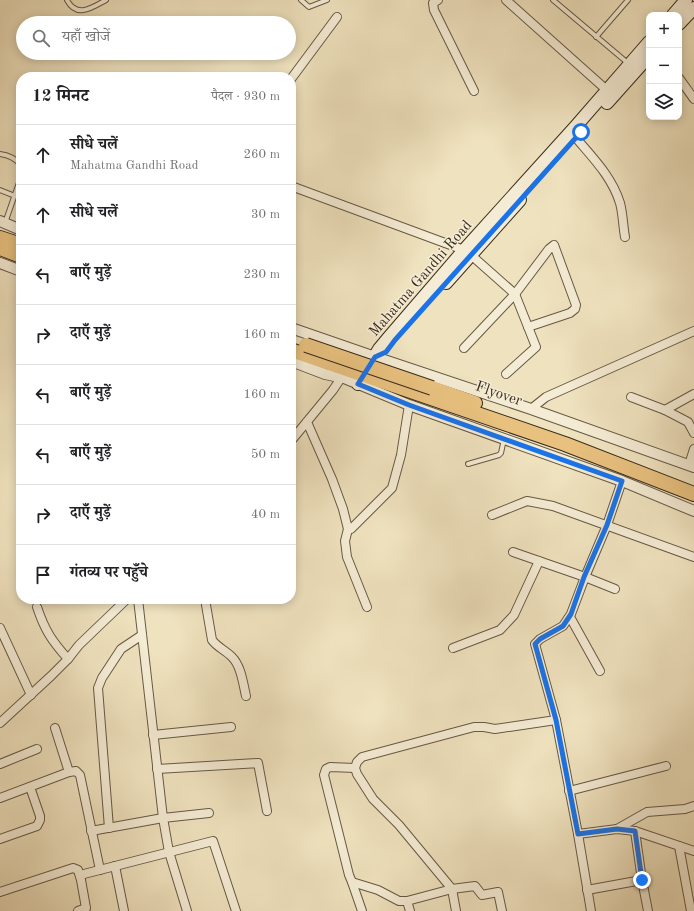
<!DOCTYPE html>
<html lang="hi">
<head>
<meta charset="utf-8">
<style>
  :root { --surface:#fff; --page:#f2f2f2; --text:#202124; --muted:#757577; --line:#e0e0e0 }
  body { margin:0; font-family:"Old Standard TT","Noto Serif Devanagari",serif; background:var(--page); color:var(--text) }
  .controls { position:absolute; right:12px; top:12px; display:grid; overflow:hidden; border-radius:8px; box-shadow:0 2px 10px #0003 }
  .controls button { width:36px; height:36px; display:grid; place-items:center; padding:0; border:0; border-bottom:1px solid var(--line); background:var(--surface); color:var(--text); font:20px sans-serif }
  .stop { position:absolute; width:12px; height:12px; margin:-9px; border:3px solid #1a73e8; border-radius:50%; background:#fff }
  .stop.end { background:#1a73e8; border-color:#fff; box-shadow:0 1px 4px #0008 }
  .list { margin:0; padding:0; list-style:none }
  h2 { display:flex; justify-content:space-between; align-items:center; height:52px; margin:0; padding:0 16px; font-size:17px }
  h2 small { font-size:13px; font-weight:400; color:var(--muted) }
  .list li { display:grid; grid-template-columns:26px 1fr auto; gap:12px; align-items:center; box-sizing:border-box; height:60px; padding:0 16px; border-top:1px solid var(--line) }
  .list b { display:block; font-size:15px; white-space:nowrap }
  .list p { margin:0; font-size:13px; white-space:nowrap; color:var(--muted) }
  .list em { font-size:13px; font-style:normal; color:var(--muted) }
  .icon { flex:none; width:22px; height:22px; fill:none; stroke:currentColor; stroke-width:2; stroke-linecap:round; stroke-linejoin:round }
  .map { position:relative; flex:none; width:694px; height:911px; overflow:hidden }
  .search { position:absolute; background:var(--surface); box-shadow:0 2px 10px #0003; left:16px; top:16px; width:280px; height:44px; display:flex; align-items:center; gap:10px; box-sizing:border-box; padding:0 14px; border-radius:22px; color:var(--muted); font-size:15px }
  .panel { position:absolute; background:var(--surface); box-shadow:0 2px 10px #0003; left:16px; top:72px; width:280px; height:532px; border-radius:16px }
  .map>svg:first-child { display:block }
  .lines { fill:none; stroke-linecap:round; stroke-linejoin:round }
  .service-casing { stroke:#665944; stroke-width:6 }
  .minor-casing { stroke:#665944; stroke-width:10 }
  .tertiary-casing { stroke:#665944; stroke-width:12 }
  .secondary-casing { stroke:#392b1c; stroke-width:14 }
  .trunk-casing { stroke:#392b1c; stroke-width:16 }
  .service { stroke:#f5ecd5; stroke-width:4 }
  .minor { stroke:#f5ecd5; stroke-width:8 }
  .tertiary { stroke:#f5ecd5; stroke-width:10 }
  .secondary { stroke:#f5ecd5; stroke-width:12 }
  .trunk { stroke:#e8c17f; stroke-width:14 }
  .trunk-bridge-casing { stroke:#392b1c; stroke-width:16; stroke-linecap:butt }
  .trunk-bridge { stroke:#e8c17f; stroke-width:14 }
  .route { stroke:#1a73e8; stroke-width:5 }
  .labels { text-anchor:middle; stroke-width:3; stroke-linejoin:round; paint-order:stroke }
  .street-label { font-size:15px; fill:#392b1c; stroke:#f5ecd5 }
</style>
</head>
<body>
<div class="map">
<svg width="694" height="911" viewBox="0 0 694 911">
  <rect width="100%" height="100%" fill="#efe2be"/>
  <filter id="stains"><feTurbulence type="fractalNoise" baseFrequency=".005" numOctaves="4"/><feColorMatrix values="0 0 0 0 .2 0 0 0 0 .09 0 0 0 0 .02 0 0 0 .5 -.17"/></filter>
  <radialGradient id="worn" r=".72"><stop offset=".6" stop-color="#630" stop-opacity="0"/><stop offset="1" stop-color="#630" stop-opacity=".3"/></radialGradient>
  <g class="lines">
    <defs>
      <g id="service">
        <path d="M67 0C77 19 93 7 106 0"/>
        <polyline points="301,0 309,7 327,0"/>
        <polyline points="553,0 629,64"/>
        <polyline points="596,37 628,0"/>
        <path d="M0 154C9 155 15 158 21 165"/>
        <polyline points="0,190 15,196"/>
        <polyline points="5,223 21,177"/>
        <polyline points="468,464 499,455 501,453 504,439"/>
      </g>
      <g id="minor">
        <polyline points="438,0 433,3 434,10 474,91"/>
        <polyline points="506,0 610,93"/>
        <polyline points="679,78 694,99"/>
        <polyline points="291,79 337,17"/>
        <path d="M576 138C593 158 612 177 620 203 623 214 623 226 625 237"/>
        <polyline points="291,186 464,250 471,255 515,294 536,347 506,374"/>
        <polyline points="464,348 515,294 549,249 554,245 576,305 575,309 570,313 528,327"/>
        <polyline points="694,394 665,410 688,422 694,433"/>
        <polyline points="631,397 665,410"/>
        <polyline points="531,409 546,397 694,331"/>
        <polyline points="307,422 332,479 343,509 348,529 351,529 392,488 401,455 409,405"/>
        <polyline points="291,441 333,390 341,378"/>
        <polyline points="689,465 694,449"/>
        <polyline points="492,515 527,501 553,506 694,557"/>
        <polyline points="348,529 345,541 347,557 367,607"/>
        <polyline points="513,552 585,577 615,589"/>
        <polyline points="138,599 163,818 169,852 187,911"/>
        <path d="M205 599 212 640C217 647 225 650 232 657 241 666 243 683 246 696"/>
        <path d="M37 607C45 631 52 641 68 659"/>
        <polyline points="570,617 600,671"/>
        <polyline points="0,628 31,695"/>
        <polyline points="453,648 500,630 514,615 539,561"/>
        <polyline points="0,723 51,676 68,659 79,645 127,599"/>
        <polyline points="55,728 69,772"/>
        <polyline points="153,735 231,727"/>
        <polyline points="0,764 37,749"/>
        <polyline points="355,768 330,767 326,769 324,775 349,875 352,882 378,890 399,901 407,901"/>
        <polyline points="157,769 258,763 267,811"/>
        <polyline points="569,791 666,766"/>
        <polyline points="0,798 69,772 76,771 80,775 100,870"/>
        <polyline points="109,828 98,688 102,678 121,649 142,635"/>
        <polyline points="617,829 647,812 685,809 694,806"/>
        <polyline points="91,831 163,818 209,813"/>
        <polyline points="578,834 617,829 635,831 694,851"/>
        <polyline points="0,839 37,826 40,820 40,816 30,787"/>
        <polyline points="679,846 691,911"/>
        <polyline points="115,866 124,911"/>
        <polyline points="80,875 213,841 236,911"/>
        <polyline points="642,880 648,911"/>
        <polyline points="352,882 362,911"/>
        <polyline points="587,890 642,880 635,831"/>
        <polyline points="0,892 73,868 78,870 81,880 86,908 78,911"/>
        <polyline points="410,911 407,901 452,889 475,886 482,895 498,892 502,911"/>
        <polyline points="456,911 452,889 399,825 373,799 357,774 355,768 357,762 362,757 474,727 484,727 495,729 556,720"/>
        <polyline points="591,911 578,834 556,720 535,644 540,639 563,626 571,614 585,577 607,525 622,481"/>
      </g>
      <g id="tertiary">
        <polyline points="0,221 21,230"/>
        <polyline points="0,263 21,271"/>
        <polyline points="291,328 375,357 531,409 694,467"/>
        <polyline points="291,361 325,374 344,378 409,405 622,481 694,511"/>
      </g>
      <g id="secondary">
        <polyline points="673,15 686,0"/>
        <polyline points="679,24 694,8"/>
        <polyline points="607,103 649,56"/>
        <polyline points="446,283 520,200"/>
        <polyline points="358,384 379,349 389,337 464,250 576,126 649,42"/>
      </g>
      <g id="trunk">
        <polyline points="0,238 21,245"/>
        <polyline points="0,248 21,256"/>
        <polyline points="291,350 565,444 694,494"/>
        <polyline points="432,388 475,403"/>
      </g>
    </defs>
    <use href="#service" class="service-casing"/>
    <use href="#minor" class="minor-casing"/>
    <use href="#tertiary" class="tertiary-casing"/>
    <use href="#secondary" class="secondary-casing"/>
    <use href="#trunk" class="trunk-casing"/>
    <use href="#service" class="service"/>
    <use href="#minor" class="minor"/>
    <use href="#tertiary" class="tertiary"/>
    <use href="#secondary" class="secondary"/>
    <use href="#trunk" class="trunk"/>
    <defs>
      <polyline id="trunk-bridge" points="306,345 432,388"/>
    </defs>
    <use href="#trunk-bridge" class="trunk-bridge-casing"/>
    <use href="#trunk-bridge" class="trunk-bridge"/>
  </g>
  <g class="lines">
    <polyline class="route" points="581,132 395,340 386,352 375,357 358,384 409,405 622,481 607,525 584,577 571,614 563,626 540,639 535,644 556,720 578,834 617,829 635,831 642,880"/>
  </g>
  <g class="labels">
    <g class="street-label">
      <text transform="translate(420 278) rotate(-49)" y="5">Mahatma Gandhi Road</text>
      <text transform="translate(499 393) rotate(19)" y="5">Flyover</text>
    </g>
  </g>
  <rect width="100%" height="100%" filter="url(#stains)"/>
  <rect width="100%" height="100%" fill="url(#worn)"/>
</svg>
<div class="controls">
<button>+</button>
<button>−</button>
<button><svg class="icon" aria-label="layers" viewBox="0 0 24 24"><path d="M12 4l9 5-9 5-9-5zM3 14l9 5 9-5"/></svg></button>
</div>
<div class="stop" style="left:581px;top:132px"></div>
<div class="stop end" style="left:642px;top:880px"></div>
<div class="search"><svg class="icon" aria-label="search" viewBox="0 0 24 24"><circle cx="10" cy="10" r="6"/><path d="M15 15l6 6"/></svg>यहाँ खोजें</div>
<section class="panel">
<h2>12 मिनट<small>पैदल · 930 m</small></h2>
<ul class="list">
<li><svg class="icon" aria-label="ahead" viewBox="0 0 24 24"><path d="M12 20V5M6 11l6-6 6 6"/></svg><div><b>सीधे चलें</b><p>Mahatma Gandhi Road</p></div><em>260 m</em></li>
<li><svg class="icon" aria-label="ahead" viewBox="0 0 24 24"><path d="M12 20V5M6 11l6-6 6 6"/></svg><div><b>सीधे चलें</b></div><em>30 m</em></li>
<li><svg class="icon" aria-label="left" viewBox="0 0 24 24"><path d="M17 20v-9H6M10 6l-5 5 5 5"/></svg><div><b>बाएँ मुड़ें</b></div><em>230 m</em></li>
<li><svg class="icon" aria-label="right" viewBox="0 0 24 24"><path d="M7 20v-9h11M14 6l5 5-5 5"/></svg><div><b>दाएँ मुड़ें</b></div><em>160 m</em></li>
<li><svg class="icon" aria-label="left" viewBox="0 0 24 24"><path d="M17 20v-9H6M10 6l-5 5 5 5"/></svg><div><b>बाएँ मुड़ें</b></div><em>160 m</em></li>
<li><svg class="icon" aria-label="left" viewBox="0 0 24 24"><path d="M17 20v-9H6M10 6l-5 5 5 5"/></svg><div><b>बाएँ मुड़ें</b></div><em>50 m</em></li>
<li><svg class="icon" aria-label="right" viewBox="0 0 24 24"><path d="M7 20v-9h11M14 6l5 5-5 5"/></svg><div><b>दाएँ मुड़ें</b></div><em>40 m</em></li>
<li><svg class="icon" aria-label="arrive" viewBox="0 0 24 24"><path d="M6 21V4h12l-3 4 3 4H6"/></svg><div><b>गंतव्य पर पहुँचे</b></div></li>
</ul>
</section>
</div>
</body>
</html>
